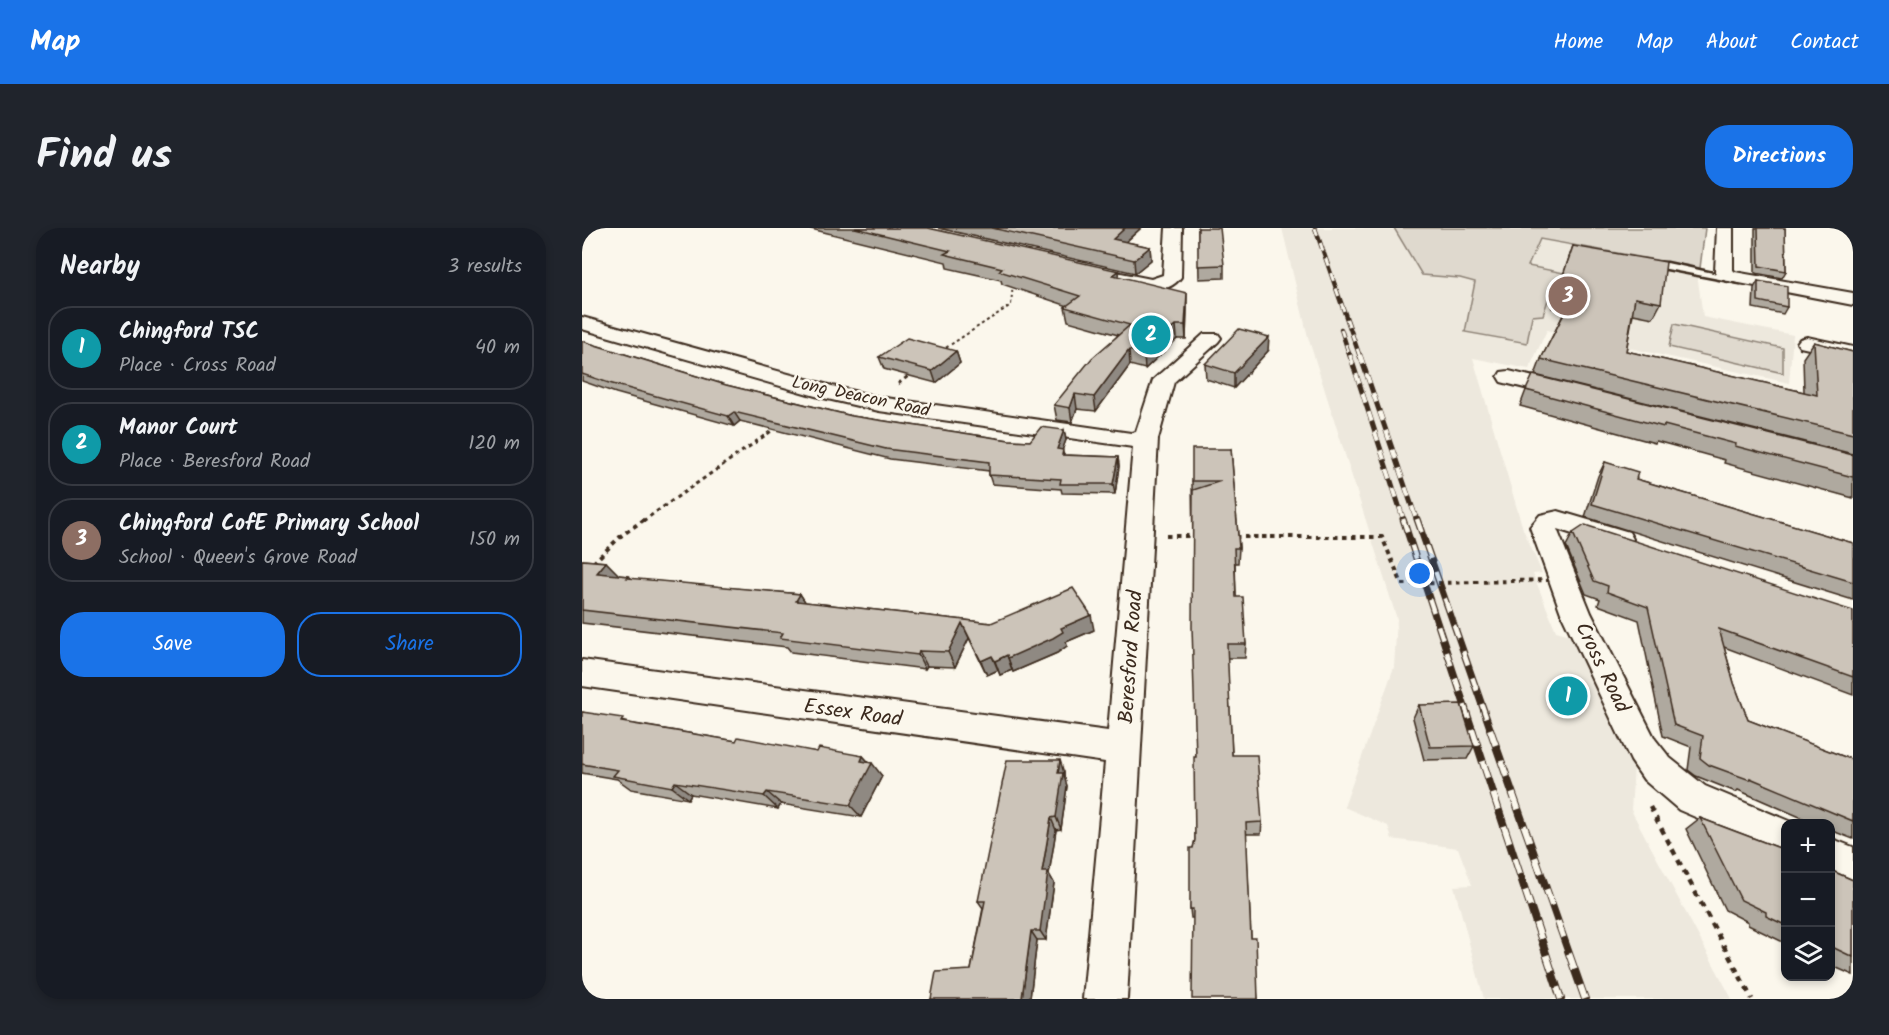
<!DOCTYPE html>
<html lang="en">
<head>
<meta charset="utf-8">
<style>
  :root { --surface:#171b24; --page:#20242c; --text:#f1f3f6; --muted:#9ea1a6; --line:#363941; --accent:#1a73e8 }
  body { margin:0; font-family:Kalam,sans-serif; background:var(--page); color:var(--text) }
  .controls { position:absolute; right:18px; bottom:18px; display:grid; overflow:hidden; border-radius:12px; box-shadow:0 3px 9px #0003 }
  .controls button { width:54px; height:54px; display:grid; place-items:center; padding:0; border:0; border-bottom:2px solid var(--line); background:var(--surface); color:var(--text); font:30px sans-serif }
  .you { position:absolute; left:838px; top:346px; width:21px; height:21px; margin:-15px; border:4px solid #fff; border-radius:50%; background:#1a73e8; box-shadow:0 0 0 9px #1a73e833 }
  .badge { display:grid; place-items:center; width:39px; height:39px; border-radius:50%; background:var(--accent); color:#fff; font-size:20px; font-weight:700 }
  .pin { position:absolute; translate:-50% -50%; border:3px solid #fff; box-shadow:0 2px 6px #0006 }
  .list { margin:0; padding:0; list-style:none }
  h2 { display:flex; justify-content:space-between; align-items:center; height:78px; margin:0; padding:0 24px; font-size:26px }
  h2 small { font-size:20px; font-weight:400; color:var(--muted) }
  .list li { display:grid; grid-template-columns:39px 1fr auto; gap:18px; align-items:center; box-sizing:border-box; height:84px; margin:0 12px 12px; padding:0 12px; border:2px solid var(--line); border-radius:24px }
  .list b { display:block; font-size:22px; white-space:nowrap }
  .list p { margin:0; font-size:20px; white-space:nowrap; color:var(--muted) }
  .list em { font-size:20px; font-style:normal; color:var(--muted) }
  .actions { display:flex; gap:12px; padding:18px 24px }
  .actions a { flex:1; padding:14px 0; border:2px solid var(--accent); border-radius:24px; text-align:center; font-size:21px; color:var(--accent) }
  .actions .main { background:var(--accent); color:#fff }
  .icon { flex:none; width:33px; height:33px; fill:none; stroke:currentColor; stroke-width:2; stroke-linecap:round; stroke-linejoin:round }
  .map { position:relative; flex:none; width:1271px; height:771px; overflow:hidden; border-radius:24px }
  header { display:flex; align-items:center; gap:36px; box-sizing:border-box; height:84px; padding:0 30px; background:var(--accent); color:#fff }
  header strong { font-size:28px }
  nav { display:flex; gap:33px; margin-inline-start:auto; font-size:21px }
  .intro { display:flex; align-items:center; justify-content:space-between; box-sizing:border-box; height:144px; padding:0 36px }
  h1 { margin:0; font-size:42px }
  .button { padding:15px 27px; border-radius:24px; background:var(--accent); color:#fff; font-size:21px; font-weight:700 }
  main { display:flex; gap:36px; padding:0 36px }
  aside { flex:1; background:var(--surface); border-radius:24px; box-shadow:0 3px 9px #0003 }
  .map>svg:first-child { display:block }
  .built { fill:#ede8dd }
  .green { fill:#dfd9ce; stroke:#8d8276; stroke-width:1.5 }
  .lines { fill:none; stroke-linecap:round; stroke-linejoin:round }
  .service-casing { stroke:#3b2a1e; stroke-width:5 }
  .minor-casing { stroke:#3b2a1e; stroke-width:4 }
  .path-far3 { stroke:#3b2a1e; stroke-width:2; stroke-dasharray:3 3; stroke-linecap:butt }
  .path-far2 { stroke:#3b2a1e; stroke-width:3; stroke-dasharray:4 4; stroke-linecap:butt }
  .path-far1 { stroke:#3b2a1e; stroke-width:4; stroke-dasharray:4.5 4.5; stroke-linecap:butt }
  .path { stroke:#3b2a1e; stroke-width:4.5; stroke-dasharray:6 6; stroke-linecap:butt }
  .service { fill:#fbf7ec; fill-rule:evenodd }
  .minor { fill:#fbf7ec; fill-rule:evenodd }
  .rail-far3-casing { stroke:#3b2a1e; stroke-width:4.5 }
  .rail-far2-casing { stroke:#3b2a1e; stroke-width:5 }
  .rail-far1-casing { stroke:#3b2a1e; stroke-width:7 }
  .rail-casing { stroke:#3b2a1e; stroke-width:8 }
  .rail-far3 { stroke:#fbf7ec; stroke-width:3; stroke-dasharray:8; stroke-linecap:butt }
  .rail-far2 { stroke:#fbf7ec; stroke-width:4; stroke-dasharray:10; stroke-linecap:butt }
  .rail-far1 { stroke:#fbf7ec; stroke-width:4.5; stroke-dasharray:14; stroke-linecap:butt }
  .rail { stroke:#fbf7ec; stroke-width:6; stroke-dasharray:17; stroke-linecap:butt }
  .path-bridge { stroke:#3b2a1e; stroke-width:4; stroke-dasharray:4.5 4.5; stroke-linecap:butt }
  .wall { fill:#afa99f; stroke:#3b2a1e; stroke-width:1.5 }
  .shaded-wall { fill:#8f8982; stroke:#3b2a1e; stroke-width:1.5 }
  .building { fill:#ccc4b9; stroke:#3b2a1e; stroke-width:1.5 }
  .labels { text-anchor:middle; stroke-width:5; stroke-linejoin:round; paint-order:stroke }
  .far-street-label { font-size:18px; fill:#3b2a1e; stroke:#fbf7ec }
  .street-label { font-size:21px; fill:#3b2a1e; stroke:#fbf7ec }
</style>
</head>
<body>
<header>
<strong>Map</strong>
<nav><a>Home</a><a>Map</a><a>About</a><a>Contact</a></nav>
</header>
<div class="intro"><h1>Find us</h1><a class="button">Directions</a></div>
<main>
<aside>
<h2>Nearby<small>3 results</small></h2>
<ul class="list">
<li><span class="badge" style="background:#0f9aa8">1</span><div><b>Chingford TSC</b><p>Place · Cross Road</p></div><em>40 m</em></li>
<li><span class="badge" style="background:#0f9aa8">2</span><div><b>Manor Court</b><p>Place · Beresford Road</p></div><em>120 m</em></li>
<li><span class="badge" style="background:#8d6e63">3</span><div><b>Chingford CofE Primary School</b><p>School · Queen's Grove Road</p></div><em>150 m</em></li>
</ul>
<div class="actions"><a class="main">Save</a><a>Share</a></div>
</aside>
<div class="map">
<svg width="1271" height="771" viewBox="0 0 1271 771">
  <rect width="100%" height="100%" fill="#fbf7ec"/>
  <filter id="ink" filterUnits="userSpaceOnUse"><feTurbulence type="fractalNoise" baseFrequency=".0167" numOctaves="2"/><feDisplacementMap in="SourceGraphic" scale="12" xChannelSelector="R" yChannelSelector="G"/><feConvolveMatrix kernelMatrix="1 2 1 2 8 2 1 2 1" color-interpolation-filters="sRGB"/></filter>
  <g filter="url(#ink)">
    <polygon class="built" points="700,0 1123,0 1118,40 1115,45 1121,89 1211,107 1207,155 965,102 947,141 891,130 941,301 960,345 951,346 974,403 989,407 1052,539 1049,582 1150,771 902,771 872,658 890,657 876,620 810,611 806,598 762,579 812,439 815,391 726,109"/>
    <g class="green">
      <polygon points="812,0 1123,0 1118,40 958,11 946,38 982,45 980,51 973,51 961,87 950,88 945,115 883,104 893,54 878,50 840,47"/>
      <polygon points="1092,96 1201,120 1201,145 1087,119"/>
    </g>
    <g class="lines">
      <defs>
        <polygon id="service" points="1063,34 1085,35 1163,52 1158,55 1085,41 1060,39 1060,35"/>
        <g id="minor">
          <path d="M584 0H600L599 49C582 73 545 57 523 52L520 48 523 44 529 43 569 51 581 47Z"/>
          <polygon points="1135,0 1151,0 1151,42 1153,44 1271,65 1271,77 1142,52 1133,44"/>
          <polygon points="0,89 250,158 297,169 549,205 554,204 571,152 622,106 636,106 639,110 636,114 592,154 576,211 545,771 501,771 523,534 0,458 0,432 526,503 551,219 297,183 237,169 0,101"/>
          <polygon points="1225,109 1271,119 1271,131 1218,119 1215,115 1218,111"/>
          <polygon points="927,143 994,159 997,164 994,169 986,171 919,154 916,149 919,144"/>
          <polygon points="976,283 1047,304 1051,311 1047,318 1037,321 975,301 1009,385 1073,511 1088,530 1123,558 1214,596 1204,596 1204,628 1097,582 1062,552 1049,533 979,385 948,299 958,287"/>
          <polygon points="1248,610 1271,619 1271,657 1248,648"/>
        </g>
      </defs>
      <use href="#service" class="service-casing"/>
      <use href="#minor" class="minor-casing"/>
      <polyline class="path-far3" points="359,123 429,77 431,55"/>
      <g class="path-far2">
        <polyline points="316,156 329,146"/>
        <polyline points="61,293 195,199"/>
      </g>
      <g class="path-far1">
        <polyline points="584,308 616,308"/>
        <polyline points="653,309 800,309 820,356"/>
        <polyline points="11,335 40,307 63,291"/>
      </g>
      <polyline class="path" points="1068,579 1170,771"/>
      <use href="#service" class="service"/>
      <use href="#minor" class="minor"/>
      <defs>
        <g id="rail-far3">
          <polyline points="733,0 778,129"/>
          <polyline points="759,101 768,129"/>
        </g>
        <g id="rail-far2">
          <polyline points="768,127 822,293"/>
          <polyline points="778,127 835,293"/>
        </g>
        <g id="rail-far1">
          <polyline points="821,291 891,503"/>
          <polyline points="835,291 909,503"/>
        </g>
        <g id="rail">
          <polyline points="890,501 979,771"/>
          <polyline points="908,501 1003,771"/>
        </g>
      </defs>
      <use href="#rail-far3" class="rail-far3-casing"/>
      <use href="#rail-far2" class="rail-far2-casing"/>
      <use href="#rail-far1" class="rail-far1-casing"/>
      <use href="#rail" class="rail-casing"/>
      <use href="#rail-far3" class="rail-far3"/>
      <use href="#rail-far2" class="rail-far2"/>
      <use href="#rail-far1" class="rail-far1"/>
      <use href="#rail" class="rail"/>
      <polyline class="path-bridge" points="820,356 966,352"/>
    </g>
    <g class="wall">
      <polygon points="225,0 346,0 538,49 605,79 604,111 595,111 563,141 548,137 514,183 495,181 490,194 475,192 472,177 536,107 486,93 483,79 486,78 420,56 419,52 365,40 364,34"/>
      <polygon points="356,0 559,0 544,14 568,19 569,32 553,45"/>
      <polygon points="616,0 642,37 642,50 617,51"/>
      <polygon points="1173,0 1203,0 1204,43 1200,50 1173,45"/>
      <polygon points="991,18 1079,75 1071,90 1051,86 1044,123 1222,164 1221,130 1232,114 1271,124 1271,226 953,147 959,131 983,83 970,80"/>
      <polygon points="1176,53 1205,79 1201,86 1171,80 1172,60"/>
      <polygon points="0,113 144,157 270,188 427,212 448,213 482,202 484,212 480,222 482,227 536,229 537,238 533,266 480,265 479,261 410,256 407,247 407,243 308,231 158,193 152,198 34,165 0,153"/>
      <polygon points="374,123 378,135 354,155 302,141 297,129"/>
      <polygon points="686,123 652,160 624,151 623,136"/>
      <polygon points="944,162 1271,227 1271,270 1142,235 1143,232 1074,213 1073,215 938,178"/>
      <polygon points="649,221 657,320 656,335 653,335 654,369 664,416 663,430 645,430 650,527 680,594 679,606 664,606 669,710 676,771 611,690 609,690 608,681 611,620 613,612 614,529 610,253"/>
      <polygon points="1023,234 1054,251 1271,315 1271,372 1003,289 1016,248"/>
      <polygon points="991,305 1271,383 1271,467 1142,419 1152,455 1166,492 1271,532 1271,611 1248,602 1248,596 1234,596 1156,562 1154,564 1114,548 1106,542 1109,519 1081,508 1057,392 1016,377 1018,371 1004,366 984,318"/>
      <polygon points="0,332 24,334 36,347 47,348 50,351 218,366 223,374 409,395 512,402 484,414 485,418 475,425 431,444 430,442 418,447 416,442 405,447 387,410 373,439 345,438 343,441 209,424 205,419 0,395"/>
      <polygon points="837,477 892,518 885,531 842,532 831,490"/>
      <polygon points="0,484 47,495 154,513 235,524 281,528 300,548 279,589 199,576 196,581 109,566 106,571 49,561 35,551 0,545"/>
      <polygon points="482,545 482,548 485,558 479,601 474,602 467,646 472,655 464,712 455,712 448,770 449,771 349,771 389,742 401,680 396,673"/>
      <polygon points="1118,590 1203,622 1203,715 1166,697 1166,694 1143,682 1104,601"/>
      <polygon points="1248,642 1271,652 1271,747 1248,737"/>
    </g>
    <g class="shaded-wall">
      <polygon points="543,0 559,0 532,24 531,11"/>
      <polygon points="568,19 569,32 553,45 552,32"/>
      <polygon points="537,43 538,56 531,47"/>
      <polygon points="605,65 605,79 604,111 603,97"/>
      <polygon points="594,97 595,111 563,141 562,126"/>
      <polygon points="687,109 686,123 652,160 652,145"/>
      <polygon points="547,122 548,137 514,183 512,169"/>
      <polygon points="374,123 378,135 354,155 350,143"/>
      <polygon points="493,166 495,181 490,194 488,180"/>
      <polygon points="152,184 158,193 152,198 146,188"/>
      <polygon points="482,202 484,212 477,231 475,221"/>
      <polygon points="536,229 537,238 533,266 531,256"/>
      <polygon points="24,334 39,349 15,345"/>
      <polygon points="218,366 228,381 214,373"/>
      <polygon points="509,387 512,402 484,414 485,418 475,425 431,444 426,430 479,400"/>
      <polygon points="380,395 387,410 373,439 366,424"/>
      <polygon points="337,423 345,438 343,441 336,427"/>
      <polygon points="425,427 430,442 418,447 413,433"/>
      <polygon points="410,428 416,442 405,447 399,433"/>
      <polygon points="281,528 289,537 290,535 300,548 279,589 268,577 279,533"/>
      <polygon points="478,532 482,545 482,548 485,558 479,601 474,589 476,545"/>
      <polygon points="93,554 109,566 106,571 90,559"/>
      <polygon points="185,564 199,576 196,581 182,568"/>
      <polygon points="469,590 474,602 467,646 472,655 464,712 458,703 460,644"/>
      <polygon points="449,703 455,712 448,770 449,771 441,771 440,770"/>
    </g>
    <g class="building">
      <polygon points="273,0 346,0 537,43 531,47 605,65 603,97 594,97 562,126 547,122 512,169 493,166 488,180 472,177 510,130 548,97 483,79 498,68 417,43 420,40 362,26 368,23"/>
      <polygon points="410,0 543,0 531,11 568,19 552,32"/>
      <polygon points="616,0 638,0 642,37 616,38"/>
      <polygon points="1176,0 1203,0 1204,43 1177,38"/>
      <polygon points="991,18 1084,34 1079,75 1053,70 1044,123 1235,167 1232,114 1271,124 1271,206 959,131 991,68 975,65"/>
      <polygon points="1176,53 1205,58 1205,79 1176,73"/>
      <polygon points="657,101 687,109 652,145 623,136"/>
      <polygon points="325,110 374,123 350,143 297,129"/>
      <polygon points="0,113 144,157 270,188 427,212 448,213 459,199 482,202 475,221 481,222 480,227 536,229 531,256 478,256 479,251 407,247 407,234 304,221 152,184 146,188 27,155 0,146"/>
      <polygon points="951,147 1271,227 1271,249 1153,218 1154,216 1082,197 1082,199 944,162"/>
      <polygon points="610,221 649,221 657,320 652,320 654,369 661,369 664,416 645,416 650,527 675,527 680,594 664,595 669,710 674,710 676,771 610,771 611,681 608,681 608,620 611,620 613,612 612,529 614,529 610,399 611,262 639,253 610,253"/>
      <polygon points="1023,234 1056,244 1054,251 1271,315 1271,354 1010,276"/>
      <polygon points="1003,297 1271,383 1271,449 1137,401 1152,455 1166,492 1271,532 1271,593 1168,550 1168,552 1127,537 1118,530 1121,508 1092,497 1066,379 1025,364 1026,358 1012,353 991,305"/>
      <polygon points="0,332 24,334 15,345 47,348 45,350 218,366 214,373 409,395 491,360 509,387 479,400 481,404 471,410 426,430 425,427 413,433 410,428 399,433 380,395 366,424 337,423 336,427 198,410 201,405 0,382"/>
      <polygon points="879,476 892,518 848,519 837,477"/>
      <polygon points="0,484 41,490 39,494 154,513 156,509 235,524 237,520 281,528 279,533 290,535 268,577 185,564 182,568 93,554 90,559 31,548 36,542 0,536"/>
      <polygon points="425,532 478,532 476,545 481,545 474,589 469,590 460,644 466,644 458,703 449,703 440,770 448,769 448,771 349,771 354,744 389,742 403,673 396,673"/>
      <polygon points="1118,590 1203,622 1203,697 1184,688 1184,684 1159,672"/>
      <polygon points="1248,642 1271,652 1271,729 1248,718"/>
    </g>
  </g>
  <g class="labels">
    <g class="far-street-label">
      <text transform="translate(279 168) rotate(12)" y="6">Long Deacon Road</text>
    </g>
    <g class="street-label">
      <text transform="translate(548 429) rotate(-86)" y="7">Beresford Road</text>
      <text transform="translate(1021 439) rotate(64)" y="7">Cross Road</text>
      <text transform="translate(271 484) rotate(8)" y="7">Essex Road</text>
    </g>
  </g>
</svg>
<div class="controls">
<button>+</button>
<button>−</button>
<button><svg class="icon" aria-label="layers" viewBox="0 0 24 24"><path d="M12 4l9 5-9 5-9-5zM3 14l9 5 9-5"/></svg></button>
</div>
<div class="you"></div>
<div class="pin badge" style="left:986px;top:468px;background:#0f9aa8">1</div>
<div class="pin badge" style="left:569px;top:107px;background:#0f9aa8">2</div>
<div class="pin badge" style="left:986px;top:68px;background:#8d6e63">3</div>
</div>
</main>
</body>
</html>
